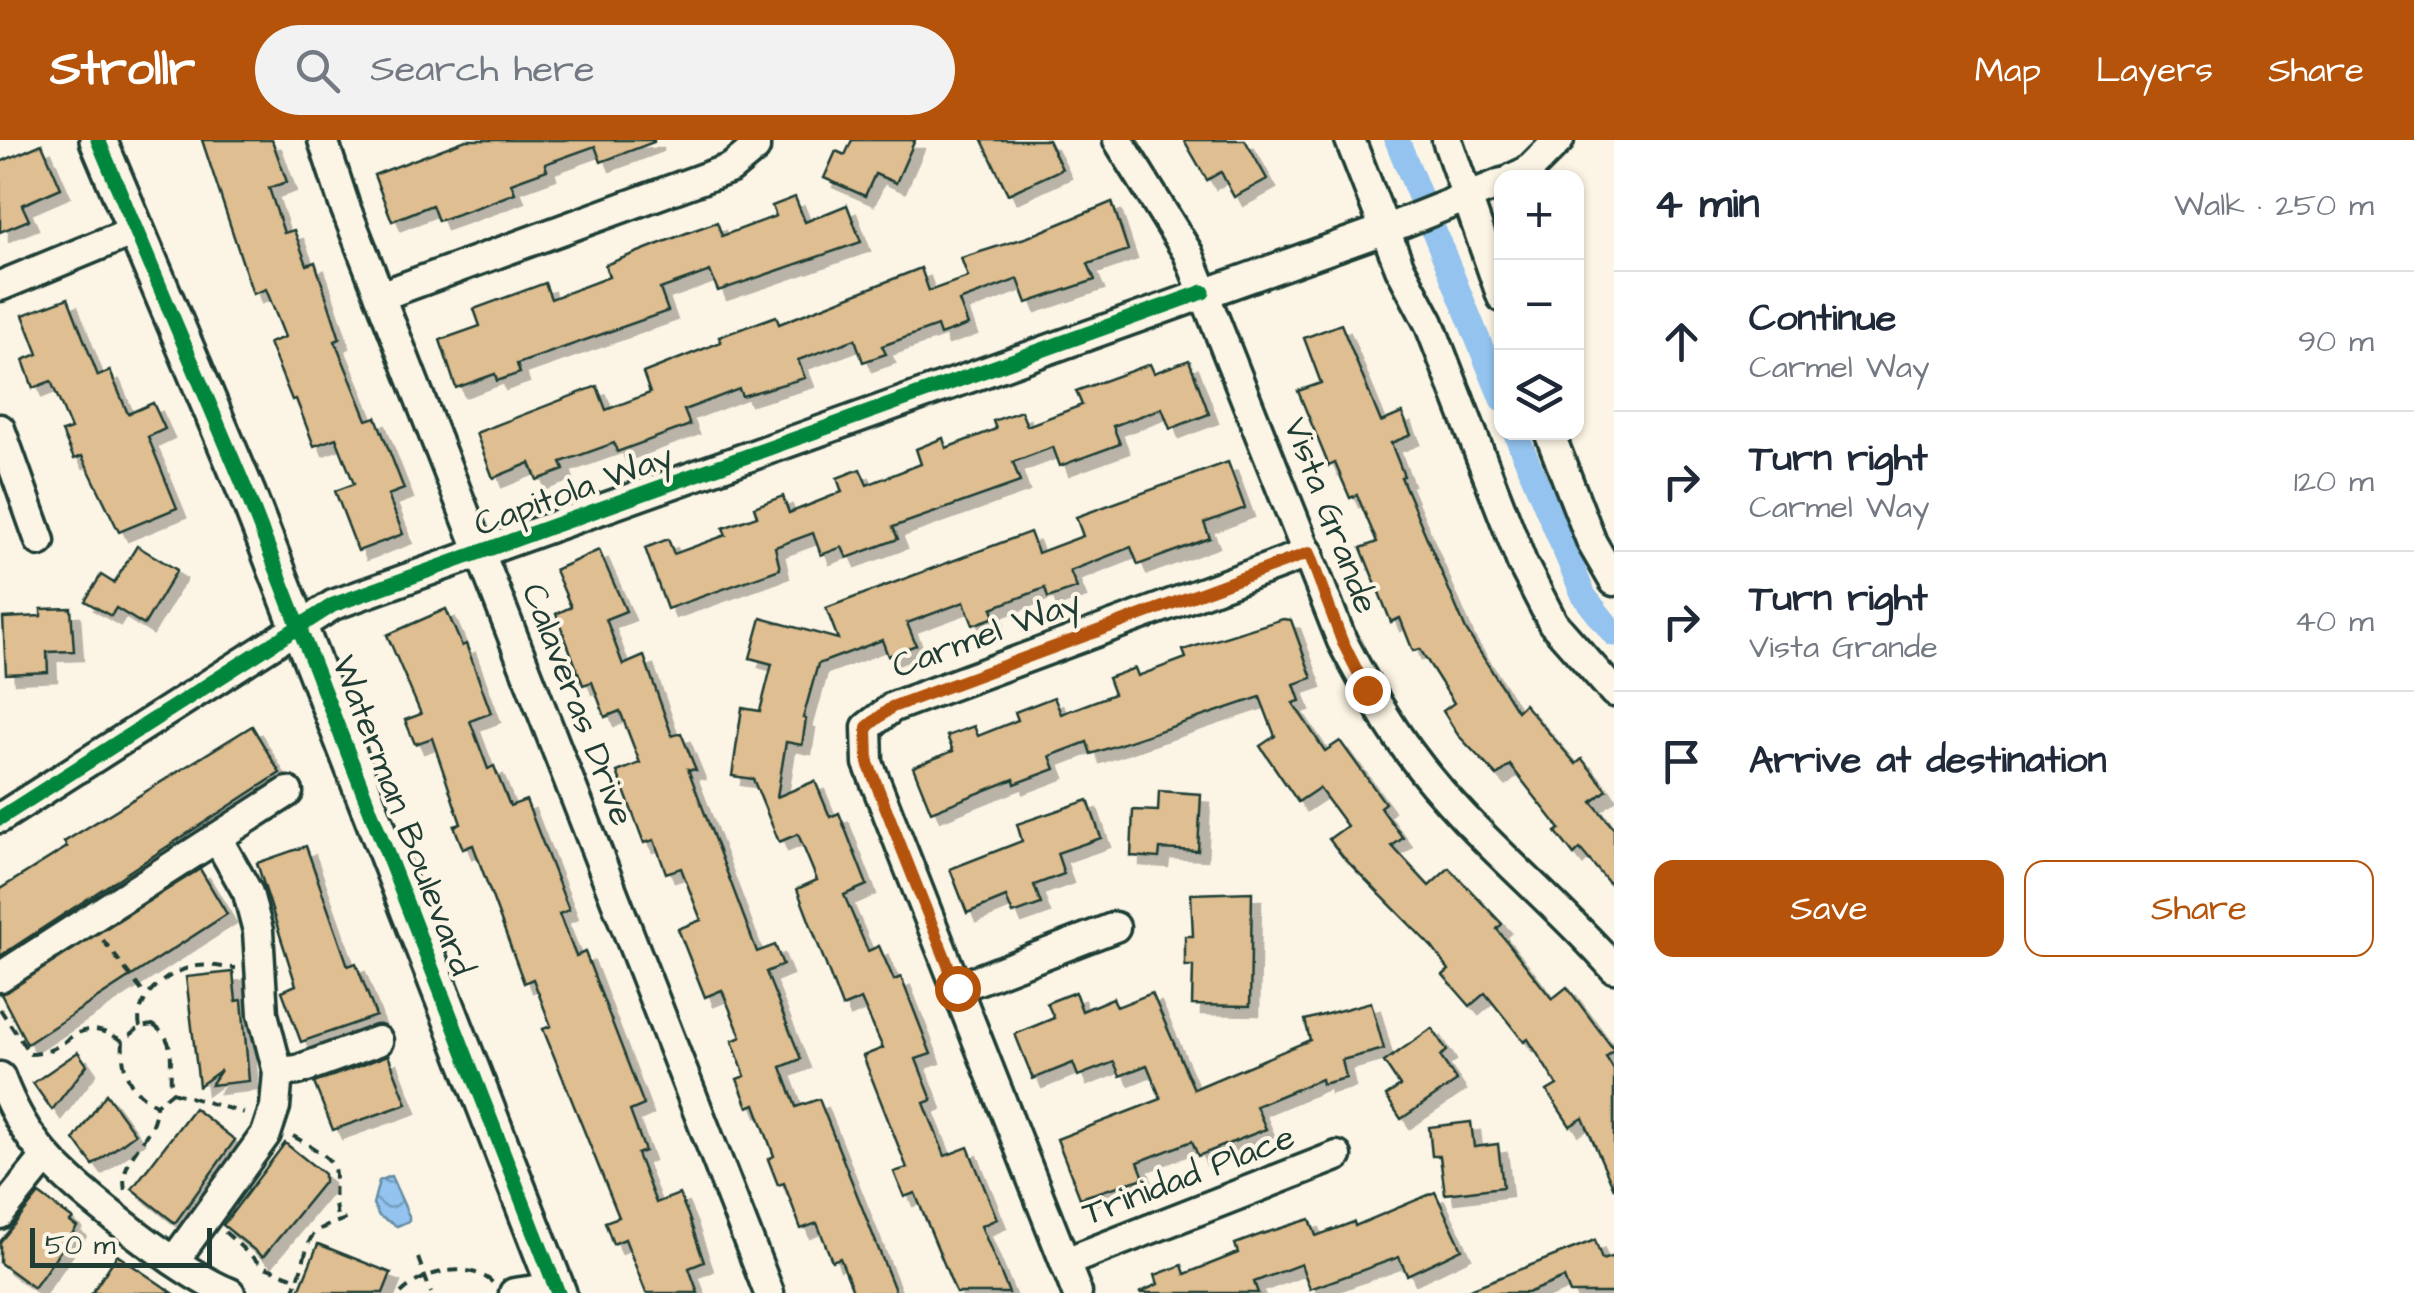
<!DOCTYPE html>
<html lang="en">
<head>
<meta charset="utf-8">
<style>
  :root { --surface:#fff; --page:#f2f2f3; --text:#1f2937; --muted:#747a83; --line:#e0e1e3; --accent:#b45309 }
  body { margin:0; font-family:"Architects Daughter",sans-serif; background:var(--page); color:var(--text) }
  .controls { position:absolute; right:30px; top:30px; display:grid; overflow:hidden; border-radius:20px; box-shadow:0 2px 8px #0004 }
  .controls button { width:90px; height:90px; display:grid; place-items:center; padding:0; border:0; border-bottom:2px solid var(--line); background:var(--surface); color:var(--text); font:50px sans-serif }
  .scale { position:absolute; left:30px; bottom:25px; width:182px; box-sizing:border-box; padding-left:10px; border:5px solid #1f3d34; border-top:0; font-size:28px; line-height:35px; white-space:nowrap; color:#1f3d34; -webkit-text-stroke:8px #fcf5e5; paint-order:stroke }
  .stop { position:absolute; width:30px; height:30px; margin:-22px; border:8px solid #b45309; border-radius:50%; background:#fff }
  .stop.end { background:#b45309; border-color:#fff; box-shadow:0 2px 10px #0008 }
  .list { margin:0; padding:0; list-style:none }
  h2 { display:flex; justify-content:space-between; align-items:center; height:130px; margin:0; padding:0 40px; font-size:42px }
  h2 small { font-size:32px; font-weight:400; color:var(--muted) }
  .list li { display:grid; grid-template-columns:65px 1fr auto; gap:30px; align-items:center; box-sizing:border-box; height:140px; padding:0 40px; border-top:2px solid var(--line) }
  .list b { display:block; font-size:38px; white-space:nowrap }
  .list p { margin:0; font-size:32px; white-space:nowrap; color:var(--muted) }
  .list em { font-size:32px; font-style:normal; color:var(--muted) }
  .actions { display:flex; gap:20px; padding:30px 40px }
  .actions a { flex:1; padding:22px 0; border:2px solid var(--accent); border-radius:20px; text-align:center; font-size:35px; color:var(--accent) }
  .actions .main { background:var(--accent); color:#fff }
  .icon { flex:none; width:55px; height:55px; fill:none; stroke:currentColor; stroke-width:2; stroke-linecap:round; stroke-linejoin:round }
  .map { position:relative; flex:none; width:1614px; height:1153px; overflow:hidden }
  header { display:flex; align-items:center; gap:60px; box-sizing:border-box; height:140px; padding:0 50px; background:var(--accent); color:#fff }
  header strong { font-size:48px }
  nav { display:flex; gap:55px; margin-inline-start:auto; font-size:35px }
  .search { width:700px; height:90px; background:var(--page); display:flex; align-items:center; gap:25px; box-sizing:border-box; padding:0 35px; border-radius:55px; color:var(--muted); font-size:38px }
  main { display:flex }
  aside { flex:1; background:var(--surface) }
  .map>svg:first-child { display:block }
  .water { fill:url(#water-waves); stroke:#658da4; stroke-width:2.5 }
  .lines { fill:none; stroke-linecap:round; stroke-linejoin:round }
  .canal { stroke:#93c3ee; stroke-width:25 }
  .building { fill:#dfbe91; stroke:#1f3d34; stroke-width:2.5; filter:url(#shadow) }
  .minor-casing { stroke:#1f3d34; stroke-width:35 }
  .major-casing { stroke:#1f3d34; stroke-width:42 }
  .path { stroke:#1f3d34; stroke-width:4; stroke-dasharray:10 8; stroke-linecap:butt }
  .minor { stroke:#fcf5e5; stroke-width:28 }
  .major { stroke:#fcf5e5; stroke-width:35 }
  .cycleway-casing { stroke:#fcf5e5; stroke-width:21 }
  .cycleway { stroke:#00873e; stroke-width:15 }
  .route { stroke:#b45309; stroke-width:12 }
  .labels { text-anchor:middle; stroke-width:8; stroke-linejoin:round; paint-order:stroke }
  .street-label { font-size:35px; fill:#1f3d34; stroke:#fcf5e5 }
</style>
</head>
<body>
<header>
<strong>Strollr</strong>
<div class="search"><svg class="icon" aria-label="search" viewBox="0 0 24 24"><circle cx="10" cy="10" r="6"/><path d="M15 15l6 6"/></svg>Search here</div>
<nav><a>Map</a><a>Layers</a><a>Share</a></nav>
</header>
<main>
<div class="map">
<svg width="1614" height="1153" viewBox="0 0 1614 1153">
  <defs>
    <pattern id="water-waves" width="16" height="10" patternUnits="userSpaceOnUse" patternTransform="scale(2.5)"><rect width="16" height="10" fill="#93c3ee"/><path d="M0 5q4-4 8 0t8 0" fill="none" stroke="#77a0c2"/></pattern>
    <filter id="shadow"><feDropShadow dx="9" dy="9" stdDeviation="0" flood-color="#0004"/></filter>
  </defs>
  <rect width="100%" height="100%" fill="#fcf5e5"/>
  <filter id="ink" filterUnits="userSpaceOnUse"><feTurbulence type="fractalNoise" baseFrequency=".01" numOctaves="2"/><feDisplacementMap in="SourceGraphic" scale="20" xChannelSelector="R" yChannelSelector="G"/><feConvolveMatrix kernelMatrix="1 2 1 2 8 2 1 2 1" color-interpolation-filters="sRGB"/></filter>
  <g filter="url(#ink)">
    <polygon class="water" points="391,1036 409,1076 409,1081 397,1086 379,1076 373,1064 379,1041"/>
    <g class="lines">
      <g class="canal">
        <polyline points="1397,0 1502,259"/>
        <polyline points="1515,292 1584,456 1614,494"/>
      </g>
    </g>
    <g class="building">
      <polygon points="202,0 272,0 287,42 269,48 284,93 294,90 307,125 315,122 340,199 335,201 367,280 376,277 404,349 388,355 403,394 358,411 335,351 354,344 336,298 314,306 296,259 292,260 269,203 285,197 266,149 253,154"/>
      <polygon points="466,0 654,0 654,2 601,22 595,6 545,24 547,30 511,43 515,53 489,63 438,81 432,65 392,81 374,35"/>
      <polygon points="852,0 915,0 896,43 875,34 865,56 824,38 836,11 845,15"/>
      <polygon points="982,0 1048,0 1062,29 1008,54"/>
      <polygon points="1184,0 1245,0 1267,39 1234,57 1221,32 1207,40"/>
      <polygon points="42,4 61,48 22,65 29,80 0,92 0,22"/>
      <polygon points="795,57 805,82 847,65 861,102 718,151 710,131 660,149 668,171 517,224 520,233 497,241 495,234 456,248 440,200 480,186 474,169 545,143 551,159 609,137 605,125 689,92 717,82 722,96 776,76 772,66"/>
      <polygon points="1112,62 1128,110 1088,124 1095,140 1027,163 1018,139 959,161 968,185 940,195 937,186 882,206 886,214 863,222 855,199 798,220 805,238 742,256 739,249 684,270 690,285 617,312 614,303 561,322 564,330 537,340 530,323 493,338 476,293 597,246 606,270 650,253 643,233 721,202 719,197 776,176 779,184 921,128 929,151 968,137 961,118 1028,97"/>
      <polygon points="68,158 98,236 110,231 128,274 153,263 165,289 148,297 177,368 119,392 82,316 74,319 62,292 71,289 51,241 33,248 23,220 38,214 23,175"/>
      <polygon points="1341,184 1381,282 1402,273 1411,295 1391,303 1404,336 1401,337 1466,490 1517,571 1524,564 1576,624 1582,619 1607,650 1592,662 1614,689 1614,749 1580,709 1574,715 1556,692 1560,689 1510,625 1497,636 1458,595 1443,571 1454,563 1420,509 1413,511 1400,478 1391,482 1361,408 1377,402 1357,355 1350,358 1335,323 1329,326 1298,251 1321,243 1304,198"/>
      <polygon points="1189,220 1209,274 1170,289 1162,268 1113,286 1120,304 1060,326 1053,307 1013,322 1020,342 893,387 898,399 847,418 842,407 821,415 813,393 775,407 780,429 667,469 645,408 668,399 674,414 726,395 723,388 757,376 754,367 783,356 789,373 842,352 837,338 860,329 867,345 921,324 916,309 943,298 946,308 996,289 993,281 1021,271 1027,286 1082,265 1076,251 1150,224 1154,233"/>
      <polygon points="1228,322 1245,368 1204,383 1210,398 1138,425 1131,407 1070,431 1077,448 1048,458 1045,448 992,468 995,477 973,485 964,462 907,483 916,505 888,516 882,500 818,524 803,578 806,579 802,605 786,602 777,657 815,641 830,677 839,673 867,745 844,755 868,811 879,806 894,840 901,837 931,914 916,919 932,960 924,963 945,1016 968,1007 997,1079 981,1086 1009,1153 956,1153 915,1053 904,1057 894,1032 907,1028 863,916 883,908 861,859 842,867 797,749 817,740 798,694 779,702 753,639 732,636 742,568 760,571 772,524 750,518 761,478 838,499 826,468 1030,392 1038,413 1083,396 1076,377"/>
      <polygon points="137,406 177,430 144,485 116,468 111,476 85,461 101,435 114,443"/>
      <polygon points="599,410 626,471 606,479 623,525 644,516 672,596 681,593 696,630 688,629 757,812 775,805 783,825 766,832 801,919 781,927 796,967 819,959 896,1153 854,1153 840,1118 832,1121 817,1083 801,1089 784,1043 778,1045 768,1019 774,1016 755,964 748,967 737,939 745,936 732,901 741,897 722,850 705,857 678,789 701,780 681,728 666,733 654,700 644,703 617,632 640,623 620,571 605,577 592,542 583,545 556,474 571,467 555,430"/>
      <polygon points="71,468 74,511 47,512 48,532 6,534 3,478 41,476 41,469"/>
      <polygon points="446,469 462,506 466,504 491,573 470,581 488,629 494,626 510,666 526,660 569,770 559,774 576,816 585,812 644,965 630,971 645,1011 637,1014 656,1063 679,1054 688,1075 704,1122 689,1128 698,1153 646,1153 625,1099 613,1104 605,1082 619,1077 543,889 551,886 533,839 524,843 473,705 463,709 454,686 461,684 432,598 415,604 405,580 421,574 387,495"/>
      <polygon points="1283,479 1291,480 1312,538 1294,544 1300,561 1293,563 1325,611 1340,601 1385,663 1380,667 1403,698 1392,706 1429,746 1449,728 1502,784 1497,789 1552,859 1567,847 1614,910 1606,917 1614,930 1614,1049 1583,978 1570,986 1547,951 1557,945 1528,899 1524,902 1485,853 1470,866 1443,835 1449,830 1432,807 1343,717 1329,699 1347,686 1319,648 1298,662 1260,606 1275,596 1260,557 1091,614 1087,602 1050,616 1055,629 1015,644 1014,639 931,672 913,627 953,611 947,596 974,586 978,596 1018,580 1015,572 1054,557 1061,574 1114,554 1108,538 1135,528 1138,536 1186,518 1183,510"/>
      <polygon points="252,586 280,633 0,816 0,749 67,707 64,702"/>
      <polygon points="1159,651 1201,654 1198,711 1160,709 1159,718 1131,716 1133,670 1158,671"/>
      <polygon points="1088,660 1101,698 1057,713 1064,734 1034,745 1041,764 1013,774 1006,757 967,773 950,729 1022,701 1017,684"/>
      <polygon points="306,706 348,826 356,823 376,876 301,902 282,851 296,845 257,723"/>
      <polygon points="200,729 227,774 27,904 1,854"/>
      <polygon points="1252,752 1250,866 1192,865 1193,826 1185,826 1185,796 1193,796 1191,754"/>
      <polygon points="233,832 236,861 242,860 249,941 211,945 221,930 199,946 186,837"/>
      <polygon points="1075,852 1082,871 1113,858 1117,867 1152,853 1194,949 1310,900 1305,880 1371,862 1384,909 1342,920 1346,938 1322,944 1321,939 1256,966 1266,989 1198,1016 1192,1001 1138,1022 1144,1038 1080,1058 1057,999 1161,959 1147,925 1120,936 1114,922 1078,936 1073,923 1033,939 1015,894 1054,878 1047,863"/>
      <polygon points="1432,888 1447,911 1440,916 1457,941 1401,979 1386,956 1400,946 1384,922"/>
      <polygon points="78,912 87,925 52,970 33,943"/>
      <polygon points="388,915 407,964 333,990 314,943"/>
      <polygon points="106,954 135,994 93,1025 74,999"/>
      <polygon points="194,968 235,1000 175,1083 132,1049"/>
      <polygon points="1471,982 1474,1007 1498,1004 1503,1047 1445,1054 1440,1016 1432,1016 1429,987"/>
      <polygon points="285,1003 324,1034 324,1042 263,1117 223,1085"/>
      <polygon points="1435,1052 1462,1109 1407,1135 1399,1117 1310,1149 1301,1124 1254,1142 1258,1153 1139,1153 1158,1144 1155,1135 1182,1125 1185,1134 1238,1113 1235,1104 1262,1094 1310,1079 1316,1096 1354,1082 1355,1086"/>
      <polygon points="39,1054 73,1079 70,1082 77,1087 34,1148 0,1123 0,1102"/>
      <polygon points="1595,1100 1602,1120 1614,1116 1614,1153 1570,1153 1564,1138 1527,1153 1460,1153"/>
      <polygon points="318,1104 391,1133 383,1153 298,1153"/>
      <polygon points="117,1115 173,1153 92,1153"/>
    </g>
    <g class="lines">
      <defs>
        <g id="minor">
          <polyline points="323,0 344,64 769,1153"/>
          <path d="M1118 0 1188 113 1342 501C1362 539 1383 577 1409 612 1467 692 1549 754 1614 828"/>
          <polyline points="1350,0 1400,128 1429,183 1522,423 1553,483 1614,552"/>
          <polyline points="1447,0 1502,157"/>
          <polyline points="1513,38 1528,31 1559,0"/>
          <polyline points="0,146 136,90"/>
          <polyline points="380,156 731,28 755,8 755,0"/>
          <polyline points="0,289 40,401"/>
          <polyline points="1549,292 1592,403 1614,441"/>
          <polyline points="0,678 333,465 1397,85 1502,43"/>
          <polyline points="0,837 288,652"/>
          <polyline points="957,848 1115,787"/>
          <polyline points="278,932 298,930 378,901"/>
          <path d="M0 937C11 966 25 993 46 1016 78 1053 187 1137 230 1153"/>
          <polyline points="0,1074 46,1017"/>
          <polyline points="174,1121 266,994 275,967 278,932 263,874 258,791 248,753 217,698"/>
          <polyline points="1066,1122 1337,1016"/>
          <polyline points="514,1153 556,1147"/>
          <polyline points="1077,1153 868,623 867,587 893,567 1309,413"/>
        </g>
        <polyline id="major" points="98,0 248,356 558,1153"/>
      </defs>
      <use href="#minor" class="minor-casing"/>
      <use href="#major" class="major-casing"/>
      <g class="path">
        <polyline points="103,800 145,855"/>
        <path d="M0 869 30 914C75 913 70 870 123 901"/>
        <path d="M153 885C180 903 167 924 172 952L156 965C129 952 121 930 123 901L140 887Z"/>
        <path d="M140 887C133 858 169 830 197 826 210 824 224 828 236 828"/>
        <polyline points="172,952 244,973"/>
        <path d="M293 996C357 1032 325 1025 338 1081"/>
        <path d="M125 1050C118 1015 156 1000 156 965"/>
        <path d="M225 1092 262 1126 298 1139C313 1095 301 1093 349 1078"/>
        <polyline points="418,1118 431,1153"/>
        <polyline points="293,1153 298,1139"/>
        <path d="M401 1153C423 1131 469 1120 493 1143"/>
      </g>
      <use href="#minor" class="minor"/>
      <use href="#major" class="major"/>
      <defs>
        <g id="cycleway">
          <polyline points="98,0 248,356 558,1153"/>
          <polyline points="0,678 333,465 1203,152"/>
        </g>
      </defs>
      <use href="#cycleway" class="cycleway-casing"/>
      <use href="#cycleway" class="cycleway"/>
    </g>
  </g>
  <g class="lines" filter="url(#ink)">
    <polyline class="route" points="957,848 868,623 867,587 892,567 1309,413 1342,501 1367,550"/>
  </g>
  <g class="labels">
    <g class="street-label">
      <text transform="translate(573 349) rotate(-20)" y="12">Capitola Way</text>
      <text transform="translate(1332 375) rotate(69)" y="12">Vista Grande</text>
      <text transform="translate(986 493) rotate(-20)" y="12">Carmel Way</text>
      <text transform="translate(579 564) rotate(69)" y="12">Calaveras Drive</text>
      <text transform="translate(404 675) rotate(69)" y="12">Waterman Boulevard</text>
      <text transform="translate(1188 1034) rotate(-21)" y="12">Trinidad Place</text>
    </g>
  </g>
</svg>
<div class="controls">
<button>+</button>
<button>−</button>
<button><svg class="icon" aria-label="layers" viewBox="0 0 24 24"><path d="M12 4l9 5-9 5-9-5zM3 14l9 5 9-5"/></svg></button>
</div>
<div class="scale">50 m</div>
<div class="stop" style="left:957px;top:848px"></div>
<div class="stop end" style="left:1367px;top:550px"></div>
</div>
<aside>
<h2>4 min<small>Walk · 250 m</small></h2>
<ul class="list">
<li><svg class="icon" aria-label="ahead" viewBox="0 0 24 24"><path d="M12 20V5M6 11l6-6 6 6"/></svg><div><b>Continue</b><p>Carmel Way</p></div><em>90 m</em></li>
<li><svg class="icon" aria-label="right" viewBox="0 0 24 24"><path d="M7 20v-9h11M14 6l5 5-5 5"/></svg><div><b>Turn right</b><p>Carmel Way</p></div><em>120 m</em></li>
<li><svg class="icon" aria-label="right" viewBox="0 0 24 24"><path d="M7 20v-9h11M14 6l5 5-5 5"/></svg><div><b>Turn right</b><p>Vista Grande</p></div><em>40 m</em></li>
<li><svg class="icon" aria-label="arrive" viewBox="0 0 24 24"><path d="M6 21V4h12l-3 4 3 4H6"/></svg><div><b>Arrive at destination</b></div></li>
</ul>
<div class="actions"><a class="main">Save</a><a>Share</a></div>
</aside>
</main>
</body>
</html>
